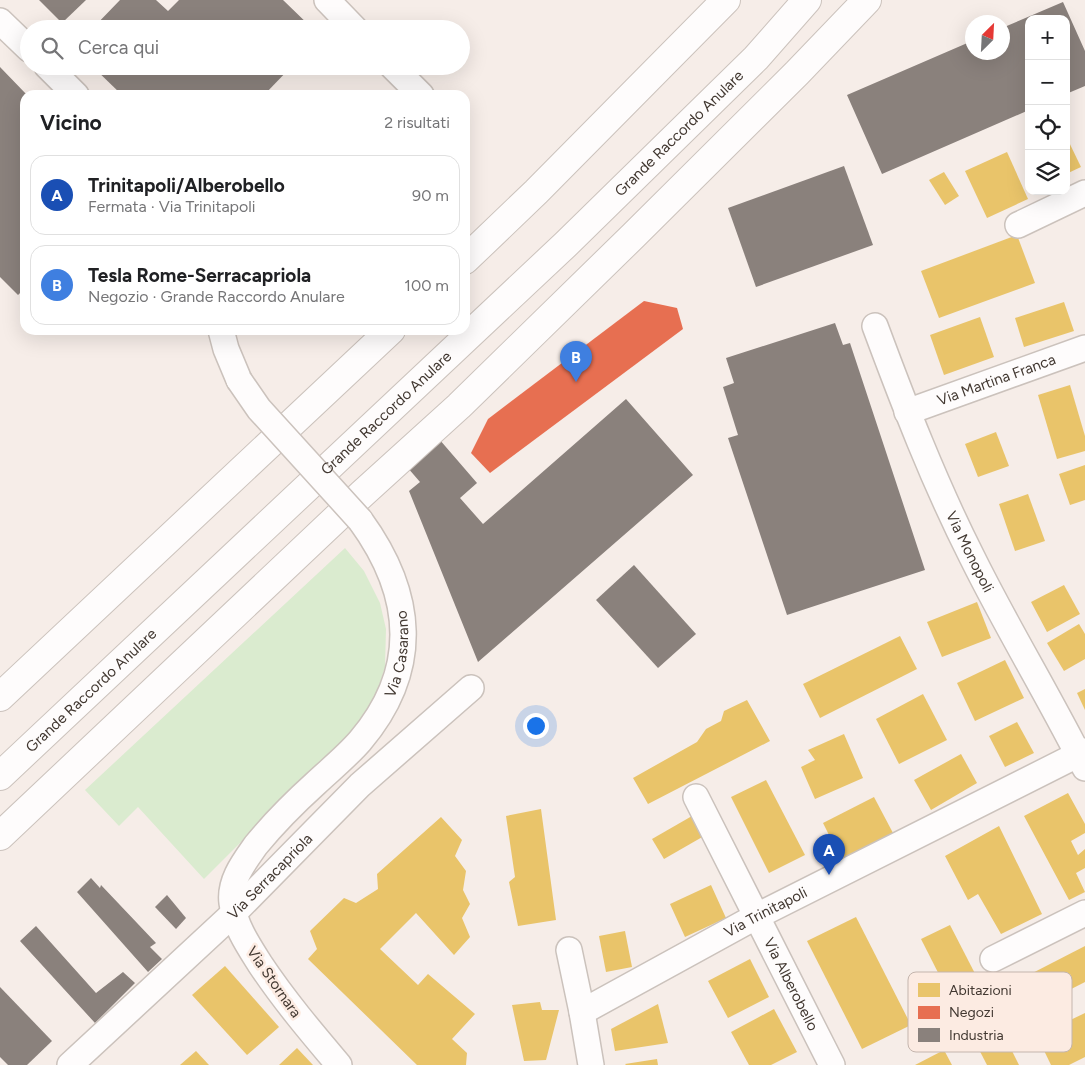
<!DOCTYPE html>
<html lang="it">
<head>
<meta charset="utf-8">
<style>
  :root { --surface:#fff; --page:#f6f6f6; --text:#202124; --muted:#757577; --line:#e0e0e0; --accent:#817771 }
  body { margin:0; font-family:Figtree,sans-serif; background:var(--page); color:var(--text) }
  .controls { position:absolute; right:15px; top:15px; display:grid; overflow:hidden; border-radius:10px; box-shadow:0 5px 20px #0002 }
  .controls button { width:45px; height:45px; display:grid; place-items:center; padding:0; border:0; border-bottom:1px solid var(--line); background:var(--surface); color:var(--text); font:25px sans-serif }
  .compass { position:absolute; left:965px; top:15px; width:45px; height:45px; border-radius:50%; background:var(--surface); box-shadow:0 5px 20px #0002; rotate:24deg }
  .you { position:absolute; left:535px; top:725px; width:18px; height:18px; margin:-12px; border:4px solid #fff; border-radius:50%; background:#1a73e8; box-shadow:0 0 0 8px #1a73e833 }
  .badge { display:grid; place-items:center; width:32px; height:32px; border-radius:50%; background:var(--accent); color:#fff; font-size:16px; font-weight:700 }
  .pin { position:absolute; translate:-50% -41px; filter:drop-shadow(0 1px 2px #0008) }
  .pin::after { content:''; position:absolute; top:26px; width:18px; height:15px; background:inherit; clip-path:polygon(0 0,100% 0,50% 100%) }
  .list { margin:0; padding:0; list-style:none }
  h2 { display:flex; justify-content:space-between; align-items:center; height:65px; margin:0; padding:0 20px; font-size:21px }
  h2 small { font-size:16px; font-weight:400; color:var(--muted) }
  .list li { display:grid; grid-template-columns:32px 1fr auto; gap:15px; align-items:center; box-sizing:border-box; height:80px; margin:0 10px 10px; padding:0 10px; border:1px solid var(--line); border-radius:15px }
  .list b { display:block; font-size:19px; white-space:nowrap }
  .list p { margin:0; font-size:16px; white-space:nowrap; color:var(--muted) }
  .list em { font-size:16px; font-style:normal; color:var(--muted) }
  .icon { flex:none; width:28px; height:28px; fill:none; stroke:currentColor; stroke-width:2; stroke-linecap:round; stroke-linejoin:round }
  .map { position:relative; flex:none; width:1085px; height:1065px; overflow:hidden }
  .search { position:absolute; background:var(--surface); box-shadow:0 5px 20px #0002; left:20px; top:20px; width:450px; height:55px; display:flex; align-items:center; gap:12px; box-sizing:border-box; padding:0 18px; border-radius:28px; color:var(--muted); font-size:19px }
  .panel { position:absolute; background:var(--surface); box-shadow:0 5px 20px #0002; left:20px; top:90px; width:450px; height:245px; border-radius:15px }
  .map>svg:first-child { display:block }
  .green { fill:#daebcf }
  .homes { fill:#e9c46a }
  .shops { fill:#e76f51 }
  .industry { fill:#8a817c }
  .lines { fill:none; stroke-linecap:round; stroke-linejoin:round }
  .minor-casing { stroke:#cbc2bc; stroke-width:28 }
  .motorway-casing { stroke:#cbc2bc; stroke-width:30 }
  .minor { stroke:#fefcfc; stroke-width:25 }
  .motorway { stroke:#fefcfc; stroke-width:28 }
  .minor-bridge-casing { stroke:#cbc2bc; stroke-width:28; stroke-linecap:butt }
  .minor-bridge { stroke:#fefcfc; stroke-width:25 }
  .labels { text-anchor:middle; stroke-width:5; stroke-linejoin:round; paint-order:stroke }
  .street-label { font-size:15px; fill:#423831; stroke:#fcebe2 }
  .key { fill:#fcebe2; stroke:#c4b5ad; stroke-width:1 }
  .key-label { font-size:14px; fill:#423831 }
</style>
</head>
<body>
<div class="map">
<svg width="1085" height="1065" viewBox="0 0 1085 1065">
  <rect width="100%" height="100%" fill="#f6ede8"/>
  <polygon class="green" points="345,548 364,571 380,603 386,629 385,667 374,701 352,731 204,879 138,807 119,826 85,790"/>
  <g class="homes">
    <polygon points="1066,136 1081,167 1066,174"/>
    <polygon points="1007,152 1028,199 987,218 965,171"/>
    <polygon points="944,172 959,196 945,205 929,180"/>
    <polygon points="1017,235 1035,283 939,318 921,271"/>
    <polygon points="1064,302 1074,331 1024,347 1015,318"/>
    <polygon points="980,317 994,357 944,375 930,335"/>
    <polygon points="1070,385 1085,436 1085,451 1057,459 1038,395"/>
    <polygon points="996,432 1009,466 978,477 965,444"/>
    <polygon points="1085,465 1085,500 1070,505 1059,474"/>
    <polygon points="1028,494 1045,541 1015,551 999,504"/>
    <polygon points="1064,585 1080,614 1047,632 1031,602"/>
    <polygon points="977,602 991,638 942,657 927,622"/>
    <polygon points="1079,624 1085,634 1085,659 1064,671 1047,643"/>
    <polygon points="900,636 917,669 820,718 803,684"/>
    <polygon points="1005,660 1024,698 975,721 957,683"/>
    <polygon points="1085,689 1085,710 1077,693"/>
    <polygon points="923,694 947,740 899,764 876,719"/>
    <polygon points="747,700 770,741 648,804 633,778 697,742 706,729 721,721 724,711"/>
    <polygon points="1017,722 1034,753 1005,767 989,736"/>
    <polygon points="844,734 863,778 815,799 801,767 815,760 808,750"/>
    <polygon points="961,754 977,783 931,810 914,780"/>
    <polygon points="766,780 805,855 769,873 731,797"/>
    <polygon points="1068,793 1085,824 1085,833 1071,841 1078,855 1085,849 1085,868 1076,873 1085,892 1069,900 1024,816"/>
    <polygon points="874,797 893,833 841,859 823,823"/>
    <polygon points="541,809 556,920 518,926 509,882 515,877 506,816"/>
    <polygon points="692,816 704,836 664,859 652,839"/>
    <polygon points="441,817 462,840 455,856 466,871 463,890 470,904 462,918 470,937 454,955 416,913 380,949 418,985 428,974 475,1014 452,1039 467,1053 466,1065 417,1065 308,959 317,949 310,931 344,898 356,903 378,889 377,874"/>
    <polygon points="999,826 1042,914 1001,934 978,894 968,900 945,856"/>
    <polygon points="711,885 726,918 685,937 670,904"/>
    <polygon points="856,917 911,1025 862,1049 807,941"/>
    <polygon points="950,925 985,993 956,1008 921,939"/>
    <polygon points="625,931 632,967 606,972 599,936"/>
    <polygon points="1085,946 1085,982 1022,1014 1007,986"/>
    <polygon points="750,959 769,997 728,1018 708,981"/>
    <polygon points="225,966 279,1027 247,1055 192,995"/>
    <polygon points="540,1002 542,1010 559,1010 546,1060 524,1061 512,1005"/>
    <polygon points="658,1004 668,1043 615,1051 611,1029"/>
    <polygon points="774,1009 797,1052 771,1065 749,1065 731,1032"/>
    <polygon points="1085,1013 1085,1057 1069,1065 1051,1065 1037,1036"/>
    <polygon points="998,1023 1019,1065 987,1065 972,1036"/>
    <polygon points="297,1048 313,1065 279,1065"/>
    <polygon points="944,1050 952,1065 915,1065"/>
    <polygon points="196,1051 209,1065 180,1065"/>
    <polygon points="657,1059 658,1065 626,1065 625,1064"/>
  </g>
  <polygon class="shops" points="644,301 677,308 683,329 490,473 471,453 488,419"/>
  <g class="industry">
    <polygon points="39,0 86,0 62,23"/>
    <polygon points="120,0 156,0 168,11 179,0 283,0 313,29 92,29"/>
    <polygon points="1063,2 1085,51 1085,86 1066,94 1066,19 1029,19 1029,110 882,174 847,95 972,41 972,52 1002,52 1002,28"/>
    <polygon points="92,66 292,66 264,95 122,95"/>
    <polygon points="0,67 27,95 25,95 25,288 18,295 0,277"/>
    <polygon points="844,166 873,245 756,287 728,208"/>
    <polygon points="835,323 843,345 850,343 925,570 787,615 728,438 738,435 723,387 734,383 726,358"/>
    <polygon points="626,399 693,475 478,662 409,491 420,482 401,460 433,432 477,483 460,498 483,524"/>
    <polygon points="634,565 696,634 658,668 596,600"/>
    <polygon points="91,878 100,888 101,885 156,943 150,947 162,959 148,972 77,892"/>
    <polygon points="167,895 186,918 176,929 155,907"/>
    <polygon points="36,926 96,993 123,972 135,983 95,1023 20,941"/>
    <polygon points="0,987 52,1041 27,1065 8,1065 0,1057"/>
  </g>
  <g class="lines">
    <defs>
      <g id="minor">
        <polyline points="327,0 355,29"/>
        <polyline points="0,21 29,49"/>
        <polyline points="47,66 76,95"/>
        <polyline points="392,66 421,95"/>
        <polyline points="1018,225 1085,193"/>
        <path id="s1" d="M875 326C904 404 934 482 972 557 1007 628 1049 696 1085 768"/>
        <polyline points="221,330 226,349 239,380"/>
        <path id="s2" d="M907 412 1085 348"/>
        <path id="s3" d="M696 797 832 1065"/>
        <polyline points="569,950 582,1012 591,1065"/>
        <polyline points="993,959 1085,913"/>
        <path id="s4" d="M582 1012 757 916 1085 751"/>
        <path id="s5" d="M70 1065 234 913 360 785 471 688"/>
        <path id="s6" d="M339 1065C311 1032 284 1000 260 964 248 945 235 926 232 903 229 881 244 862 256 845 274 823 295 802 316 783 331 769 347 756 360 741 421 669 414 594 360 520"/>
      </g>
      <g id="motorway">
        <polyline points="465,260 536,192 726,0"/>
        <polyline points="0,697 391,330"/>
        <path id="s7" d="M0 776 566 244 756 58 807 0"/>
        <polyline points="0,836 362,494 459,406 634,235 797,73 867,0"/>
      </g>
    </defs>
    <use href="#minor" class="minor-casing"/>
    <use href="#motorway" class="motorway-casing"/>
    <use href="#minor" class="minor"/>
    <use href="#motorway" class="motorway"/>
    <defs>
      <polyline id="minor-bridge" points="239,380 259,409 360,520"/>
    </defs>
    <use href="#minor-bridge" class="minor-bridge-casing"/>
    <use href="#minor-bridge" class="minor-bridge"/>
  </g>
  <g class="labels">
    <g class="street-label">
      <text dy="5" stroke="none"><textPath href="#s7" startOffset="935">Grande Raccordo Anulare</textPath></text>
      <text dy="5" stroke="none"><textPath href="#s2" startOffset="95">Via Martina Franca</textPath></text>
      <text dy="5" stroke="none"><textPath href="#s7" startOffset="530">Grande Raccordo Anulare</textPath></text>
      <text dy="5" stroke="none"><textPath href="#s1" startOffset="245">Via Monopoli</textPath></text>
      <text dy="5" stroke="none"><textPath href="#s6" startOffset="505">Via Casarano</textPath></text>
      <text dy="5" stroke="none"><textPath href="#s7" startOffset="125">Grande Raccordo Anulare</textPath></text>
      <text dy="5" stroke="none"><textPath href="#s5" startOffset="275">Via Serracapriola</textPath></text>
      <text dy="5" stroke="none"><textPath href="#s4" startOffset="209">Via Trinitapoli</textPath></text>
      <text transform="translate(274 982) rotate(55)" y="5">Via Stornara</text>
      <text dy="5" stroke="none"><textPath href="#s3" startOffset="210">Via Alberobello</textPath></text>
    </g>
  </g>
  <rect x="908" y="972" width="164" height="80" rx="8" class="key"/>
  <rect x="918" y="983" width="22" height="14" fill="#e9c46a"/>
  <rect x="918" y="1006" width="22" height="13" fill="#e76f51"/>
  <rect x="918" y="1028" width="22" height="14" fill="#8a817c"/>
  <g class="key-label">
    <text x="949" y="995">Abitazioni</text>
    <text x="949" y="1017">Negozi</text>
    <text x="949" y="1040">Industria</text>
  </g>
</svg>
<div class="controls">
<button>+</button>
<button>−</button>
<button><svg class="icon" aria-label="locate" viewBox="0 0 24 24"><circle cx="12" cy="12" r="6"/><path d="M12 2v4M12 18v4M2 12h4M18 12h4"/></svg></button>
<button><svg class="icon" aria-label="layers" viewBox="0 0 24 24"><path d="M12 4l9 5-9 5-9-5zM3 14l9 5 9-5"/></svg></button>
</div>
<svg class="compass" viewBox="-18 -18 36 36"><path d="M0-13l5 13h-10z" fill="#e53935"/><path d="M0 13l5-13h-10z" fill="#757577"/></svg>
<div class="you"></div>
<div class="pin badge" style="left:829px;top:875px;background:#1a4fb4">A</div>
<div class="pin badge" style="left:576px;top:382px;background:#3f7fe0">B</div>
<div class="search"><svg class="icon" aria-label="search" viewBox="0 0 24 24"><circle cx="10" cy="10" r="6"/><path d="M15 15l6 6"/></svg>Cerca qui</div>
<section class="panel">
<h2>Vicino<small>2 risultati</small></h2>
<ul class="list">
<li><span class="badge" style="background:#1a4fb4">A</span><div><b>Trinitapoli/Alberobello</b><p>Fermata · Via Trinitapoli</p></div><em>90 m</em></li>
<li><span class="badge" style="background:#3f7fe0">B</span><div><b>Tesla Rome-Serracapriola</b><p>Negozio · Grande Raccordo Anulare</p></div><em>100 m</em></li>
</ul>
</section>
</div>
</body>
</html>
